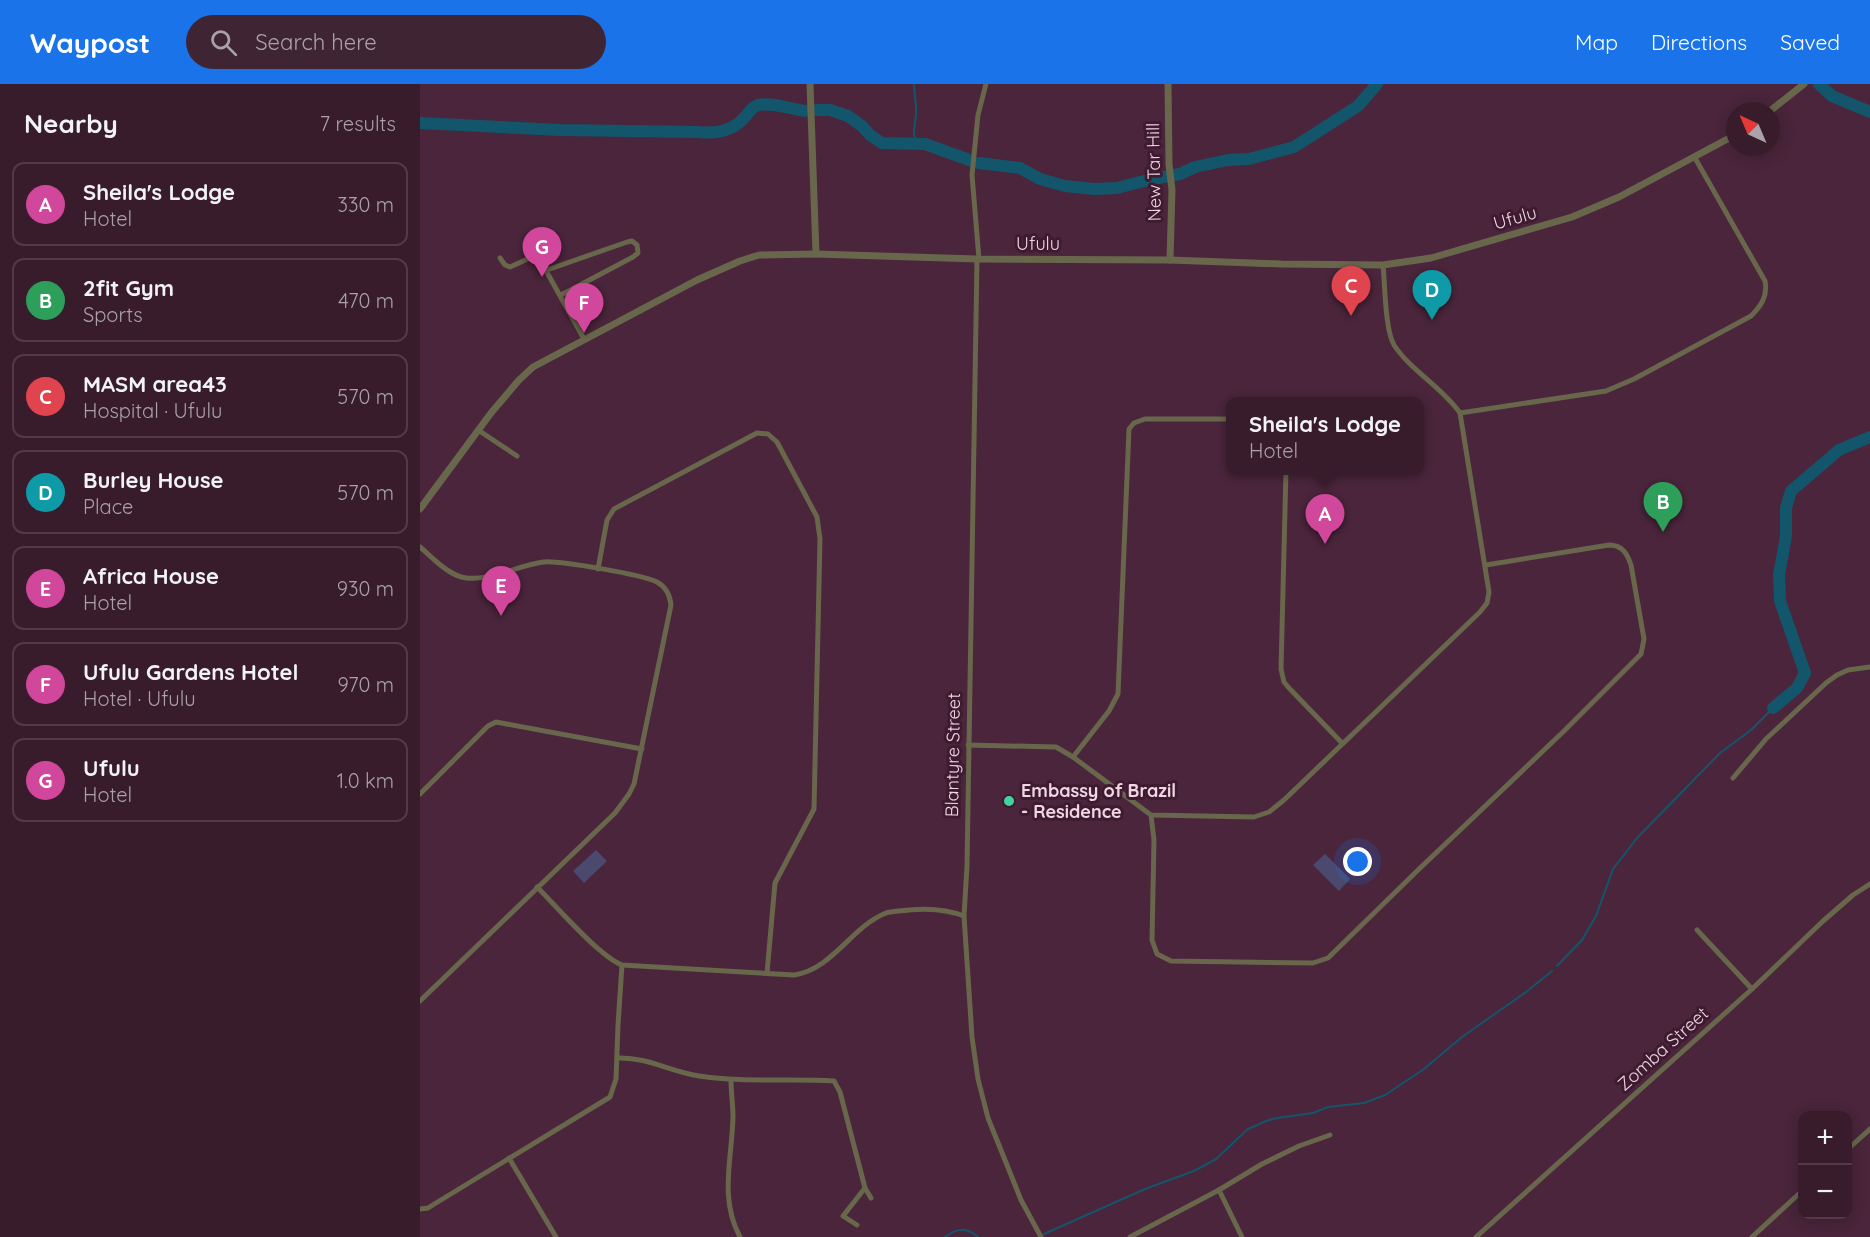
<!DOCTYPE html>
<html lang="en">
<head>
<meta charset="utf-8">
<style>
  :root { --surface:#381c2c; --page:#3f2534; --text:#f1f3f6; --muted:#aba1a9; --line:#523a48; --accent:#1a73e8 }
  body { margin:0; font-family:Quicksand,sans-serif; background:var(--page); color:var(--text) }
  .controls { position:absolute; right:18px; bottom:18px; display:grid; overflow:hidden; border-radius:12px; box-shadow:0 3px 15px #0003 }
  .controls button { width:54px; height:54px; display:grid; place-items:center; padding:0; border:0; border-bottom:2px solid var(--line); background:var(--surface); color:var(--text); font:30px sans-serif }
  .compass { position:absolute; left:1306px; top:18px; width:54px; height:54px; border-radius:50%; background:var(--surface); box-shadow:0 3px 15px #0003; rotate:316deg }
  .you { position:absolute; left:938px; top:778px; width:21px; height:21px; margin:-15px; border:4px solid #fff; border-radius:50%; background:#1a73e8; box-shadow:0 0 0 9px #1a73e833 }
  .badge { display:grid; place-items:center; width:39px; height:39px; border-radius:50%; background:var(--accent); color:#fff; font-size:20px; font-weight:700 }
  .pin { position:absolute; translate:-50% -50px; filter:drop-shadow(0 2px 3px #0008) }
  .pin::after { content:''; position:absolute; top:32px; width:21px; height:18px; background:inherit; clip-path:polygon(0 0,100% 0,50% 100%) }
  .popup { position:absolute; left:806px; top:313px; width:198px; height:78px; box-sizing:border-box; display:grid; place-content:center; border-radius:12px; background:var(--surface); filter:drop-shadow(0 2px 4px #0005); font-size:20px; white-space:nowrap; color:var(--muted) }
  .popup b { font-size:22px; color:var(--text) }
  .popup::after { content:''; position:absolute; left:50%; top:100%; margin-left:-12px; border:12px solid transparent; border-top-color:var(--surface) }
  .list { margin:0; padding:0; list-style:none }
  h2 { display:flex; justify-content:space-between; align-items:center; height:78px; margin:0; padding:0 24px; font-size:26px }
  h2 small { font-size:20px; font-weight:400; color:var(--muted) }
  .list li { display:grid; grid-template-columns:39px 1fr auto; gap:18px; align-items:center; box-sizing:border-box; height:84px; margin:0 12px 12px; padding:0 12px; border:2px solid var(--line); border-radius:12px }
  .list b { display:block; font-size:22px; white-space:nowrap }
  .list p { margin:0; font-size:20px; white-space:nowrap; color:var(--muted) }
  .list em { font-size:20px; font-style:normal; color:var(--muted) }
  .icon { flex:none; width:33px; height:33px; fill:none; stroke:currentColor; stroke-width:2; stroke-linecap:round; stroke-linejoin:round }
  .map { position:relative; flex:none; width:1450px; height:1153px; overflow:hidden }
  header { display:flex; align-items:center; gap:36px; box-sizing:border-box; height:84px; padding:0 30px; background:var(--accent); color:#fff }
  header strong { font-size:28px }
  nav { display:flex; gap:33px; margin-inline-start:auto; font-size:21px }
  .search { width:420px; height:54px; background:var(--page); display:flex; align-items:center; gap:15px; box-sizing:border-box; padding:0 21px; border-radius:33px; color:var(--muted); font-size:22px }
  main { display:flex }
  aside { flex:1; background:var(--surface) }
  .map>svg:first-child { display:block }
  .grass { fill:#4b496d }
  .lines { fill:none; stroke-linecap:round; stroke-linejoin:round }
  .stream { stroke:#13566c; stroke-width:2 }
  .river { stroke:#13566c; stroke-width:12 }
  .minor { stroke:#68664b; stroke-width:5 }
  .tertiary { stroke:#68664b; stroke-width:7 }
  .poi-dot { fill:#41d4a1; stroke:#3f1b31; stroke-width:2 }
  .labels { text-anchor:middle; stroke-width:6; stroke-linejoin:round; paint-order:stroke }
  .street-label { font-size:18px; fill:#eed6e2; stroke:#3f1b31 }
  .poi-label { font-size:18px; font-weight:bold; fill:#eed6e2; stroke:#3f1b31; text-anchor:start }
</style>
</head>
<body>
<header>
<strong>Waypost</strong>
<div class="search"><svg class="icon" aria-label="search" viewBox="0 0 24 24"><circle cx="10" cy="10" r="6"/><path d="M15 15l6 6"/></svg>Search here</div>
<nav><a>Map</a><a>Directions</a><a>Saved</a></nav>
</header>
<main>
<aside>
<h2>Nearby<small>7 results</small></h2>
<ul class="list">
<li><span class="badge" style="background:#d1479c">A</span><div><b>Sheila's Lodge</b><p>Hotel</p></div><em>330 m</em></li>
<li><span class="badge" style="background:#2e9e5b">B</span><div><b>2fit Gym</b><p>Sports</p></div><em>470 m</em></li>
<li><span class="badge" style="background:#e0444e">C</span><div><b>MASM area43</b><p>Hospital · Ufulu</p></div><em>570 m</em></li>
<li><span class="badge" style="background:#0f9aa8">D</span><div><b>Burley House</b><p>Place</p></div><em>570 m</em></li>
<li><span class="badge" style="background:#d1479c">E</span><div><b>Africa House</b><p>Hotel</p></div><em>930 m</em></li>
<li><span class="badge" style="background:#d1479c">F</span><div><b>Ufulu Gardens Hotel</b><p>Hotel · Ufulu</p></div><em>970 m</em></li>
<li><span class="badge" style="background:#d1479c">G</span><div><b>Ufulu</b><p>Hotel</p></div><em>1.0 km</em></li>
</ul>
</aside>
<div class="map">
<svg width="1450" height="1153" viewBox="0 0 1450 1153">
  <rect width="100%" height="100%" fill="#4a253b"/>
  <g class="grass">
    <polygon points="176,766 187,777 164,799 153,787"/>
    <polygon points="905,770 930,795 919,807 893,781"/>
  </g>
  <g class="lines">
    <g class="stream">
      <path d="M494 0C494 10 497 21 496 30 495 45 492 43 496 60"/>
      <polyline points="1137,882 1162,856 1176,832 1193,785 1217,754 1300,669 1331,646 1353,624"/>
      <polyline points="624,1150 725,1105 774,1087 796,1075 828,1045 846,1037 857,1034 893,1029 908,1023 944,1019 965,1011 1004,985 1042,953 1106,908 1132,887"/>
      <path d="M525 1153C537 1144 546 1143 558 1153"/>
    </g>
    <g class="river">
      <polyline points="1399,0 1412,12 1450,28"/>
      <polyline points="397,26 410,26 428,32 442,42 450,51 462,59 505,60 552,77"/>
      <path d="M0 39 140 46 278 48C295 50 312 48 325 33 328 29 332 23 338 21 353 18 370 25 385 27"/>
      <polyline points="559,79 600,84 620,95 645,102 674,105 697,104 728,96 760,90 775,83 808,76 829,75 874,63 938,22 957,0"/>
      <polyline points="1353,624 1377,604 1385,589 1360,517 1359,491 1366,452 1366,424 1371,407 1419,366 1450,353"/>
    </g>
    <g class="minor">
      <polyline points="80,174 85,181 90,183 112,173 119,174 164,255"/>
      <polyline points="557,175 547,782 544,832 552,953 558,995 568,1034 589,1086 601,1116 621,1153"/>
      <polyline points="559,175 552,91 558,31 566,0"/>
      <polyline points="127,186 207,158 212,157 217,161 218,169 213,173 141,211"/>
      <path d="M1040 329 1186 307 1214 295 1331 232C1341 222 1348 212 1345 197L1275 74"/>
      <polyline points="58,346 97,372"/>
      <polyline points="866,386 861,585 864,598 869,604 922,659"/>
      <path d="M0 463C13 474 29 492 46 494 69 497 100 481 123 478 138 476 224 491 237 498 246 503 250 511 251 521L214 700 209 710 195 729 0 917"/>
      <polyline points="178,485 187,436 194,425 337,349 348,350 357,358 397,433 400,455 394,725 355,799 347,889"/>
      <path d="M548 661 636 663 653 673 731 731 834 733 849 728 864 716 1060 528 1067 519 1069 508 1040 329C1022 303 991 287 974 261 965 246 965 200 963 181"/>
      <polyline points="653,673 689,627 698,610 709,345 714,339 725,335 810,335"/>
      <polyline points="1313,694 1346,655 1406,599 1417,591 1428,586 1450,583"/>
      <polyline points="0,710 68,642 76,638 222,665"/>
      <path d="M731 731 734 756 732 856 737 870 751 877 893 879 908 874 997 787 1144 647 1221 570 1224 555 1211 481C1207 469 1202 461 1189 461L1066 481"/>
      <path d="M117 803C137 823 179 872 202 881L374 891C413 885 431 843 466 829 473 827 482 827 489 826 508 824 526 825 544 832"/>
      <polyline points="1277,846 1332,905"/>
      <path d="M198 974C228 973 250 988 279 992 324 999 369 994 414 997L420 1008 445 1104 451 1114"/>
      <path d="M311 996C311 1008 313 1021 313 1033 312 1075 299 1114 320 1153"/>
      <polyline points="1428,1065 1450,1045"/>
      <polyline points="89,1074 136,1153"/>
      <polyline points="799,1106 822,1153"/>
      <polyline points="0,1125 8,1124 16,1119 190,1013 196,995 198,941 202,881"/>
      <polyline points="437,1141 423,1132 445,1104"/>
      <polyline points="710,1153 799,1106 842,1080 879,1062 910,1051"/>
      <polyline points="1056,1153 1332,905 1402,838 1433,811 1450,800"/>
      <polyline points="1332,1153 1382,1107"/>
    </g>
    <g class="tertiary">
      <polyline points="390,0 396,170"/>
      <polyline points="748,0 749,80 752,106 750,176"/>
      <polyline points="1350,27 1384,0"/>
      <polyline points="0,425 71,329 99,296 113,283 277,196 320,177 339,171 396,170 557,175 750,176 861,180 963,181 1011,174 1152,133 1199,113 1315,51"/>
    </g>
  </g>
  <circle class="poi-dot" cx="589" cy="717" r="6"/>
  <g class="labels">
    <g class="street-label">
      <text transform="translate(734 88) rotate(-91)" y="6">New Tar Hill</text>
      <text transform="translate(1095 134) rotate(-16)" y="6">Ufulu</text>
      <text x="618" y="166">Ufulu</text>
      <text transform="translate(533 671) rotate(-89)" y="6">Blantyre Street</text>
      <text transform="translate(1243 965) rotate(-42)" y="6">Zomba Street</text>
    </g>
    <g class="poi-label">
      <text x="601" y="713">Embassy of Brazil<tspan x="601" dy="21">- Residence</tspan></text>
    </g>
  </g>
</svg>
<div class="controls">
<button>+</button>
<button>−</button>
</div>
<svg class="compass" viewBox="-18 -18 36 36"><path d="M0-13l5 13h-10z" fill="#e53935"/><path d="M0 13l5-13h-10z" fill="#aba1a9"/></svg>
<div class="you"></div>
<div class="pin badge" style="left:905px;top:460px;background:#d1479c">A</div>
<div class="popup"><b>Sheila's Lodge</b>Hotel</div>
<div class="pin badge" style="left:1243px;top:448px;background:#2e9e5b">B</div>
<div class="pin badge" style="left:931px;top:232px;background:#e0444e">C</div>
<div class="pin badge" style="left:1012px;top:236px;background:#0f9aa8">D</div>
<div class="pin badge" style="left:81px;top:532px;background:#d1479c">E</div>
<div class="pin badge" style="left:164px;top:249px;background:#d1479c">F</div>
<div class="pin badge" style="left:122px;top:193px;background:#d1479c">G</div>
</div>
</main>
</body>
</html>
